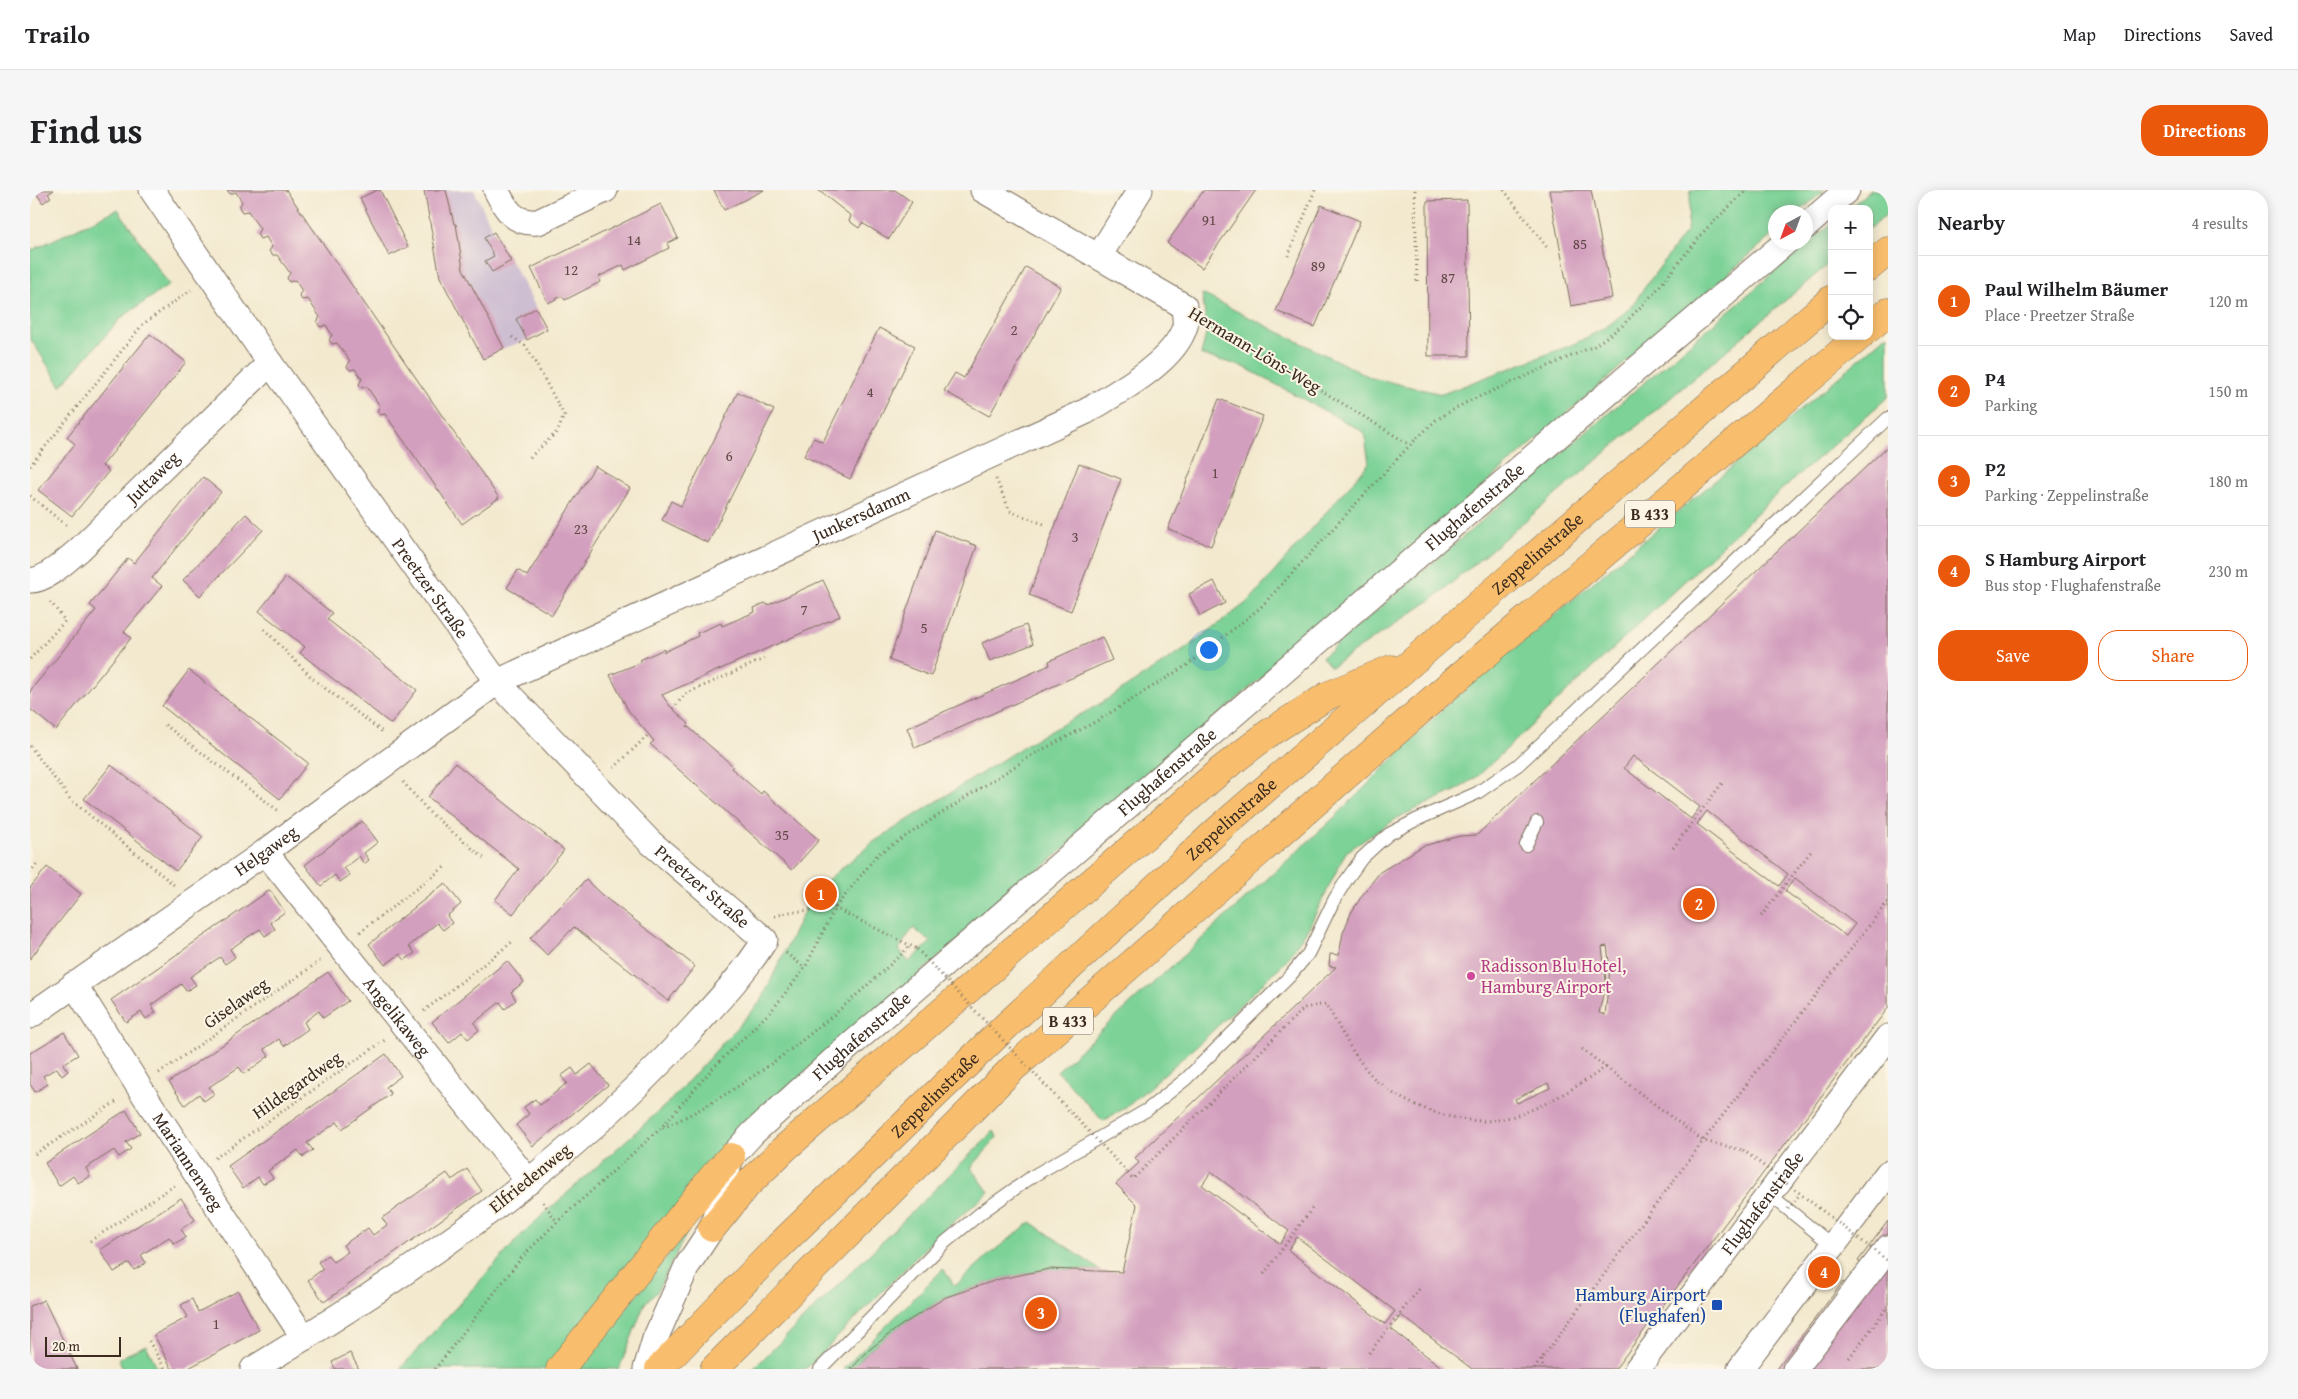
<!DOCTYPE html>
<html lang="en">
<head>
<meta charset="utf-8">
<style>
  :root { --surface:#fff; --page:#f6f6f6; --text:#202124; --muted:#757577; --line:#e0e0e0; --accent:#ea580c }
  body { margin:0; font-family:"Gentium Book Plus",serif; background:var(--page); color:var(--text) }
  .controls { position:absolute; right:15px; top:15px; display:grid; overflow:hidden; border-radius:10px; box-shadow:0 2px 12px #0003 }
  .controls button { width:45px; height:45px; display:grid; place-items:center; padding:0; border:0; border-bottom:1px solid var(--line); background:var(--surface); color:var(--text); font:25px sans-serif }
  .compass { position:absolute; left:1738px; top:15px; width:45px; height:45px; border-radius:50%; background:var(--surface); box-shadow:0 2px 12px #0003; rotate:221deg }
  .scale { position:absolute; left:15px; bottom:12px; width:76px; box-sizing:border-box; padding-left:5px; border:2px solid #3b2a1e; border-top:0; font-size:14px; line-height:18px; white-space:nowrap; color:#3b2a1e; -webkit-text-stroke:4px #fcf5e5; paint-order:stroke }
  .you { position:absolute; left:1178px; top:459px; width:18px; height:18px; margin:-12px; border:4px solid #fff; border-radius:50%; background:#1a73e8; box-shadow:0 0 0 8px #1a73e833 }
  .badge { display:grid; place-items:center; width:32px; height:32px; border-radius:50%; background:var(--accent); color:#fff; font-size:16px; font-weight:700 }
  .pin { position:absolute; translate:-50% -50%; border:2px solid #fff; box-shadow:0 1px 5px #0006 }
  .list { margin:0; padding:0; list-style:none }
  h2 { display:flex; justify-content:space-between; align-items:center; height:65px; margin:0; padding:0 20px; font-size:21px }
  h2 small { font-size:16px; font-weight:400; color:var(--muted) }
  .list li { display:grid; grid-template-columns:32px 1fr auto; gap:15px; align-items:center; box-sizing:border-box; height:90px; padding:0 20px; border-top:1px solid var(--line) }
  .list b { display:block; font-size:19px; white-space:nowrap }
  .list p { margin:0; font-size:16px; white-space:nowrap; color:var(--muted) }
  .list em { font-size:16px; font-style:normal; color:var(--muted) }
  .actions { display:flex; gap:10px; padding:15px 20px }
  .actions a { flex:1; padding:11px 0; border:1px solid var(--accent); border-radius:20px; text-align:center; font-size:18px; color:var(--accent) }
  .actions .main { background:var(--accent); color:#fff }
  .icon { flex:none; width:28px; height:28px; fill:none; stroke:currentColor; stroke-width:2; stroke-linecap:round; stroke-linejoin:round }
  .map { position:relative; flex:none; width:1858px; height:1179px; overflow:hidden; border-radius:20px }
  header { display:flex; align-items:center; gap:30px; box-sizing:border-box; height:70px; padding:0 25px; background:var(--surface); border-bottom:1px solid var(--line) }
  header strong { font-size:24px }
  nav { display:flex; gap:28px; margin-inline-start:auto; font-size:18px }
  .intro { display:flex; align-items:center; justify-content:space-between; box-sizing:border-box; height:120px; padding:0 30px }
  h1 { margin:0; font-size:35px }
  .button { padding:12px 22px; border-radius:20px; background:var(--accent); color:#fff; font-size:18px; font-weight:700 }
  main { display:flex; gap:30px; padding:0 30px }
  aside { flex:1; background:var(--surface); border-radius:20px; box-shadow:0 2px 12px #0003 }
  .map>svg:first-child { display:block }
  .industrial { fill:#cebed2 }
  .green { fill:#7cd297; stroke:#5c7e5a; fill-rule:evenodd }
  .building { fill:#d39fbe; fill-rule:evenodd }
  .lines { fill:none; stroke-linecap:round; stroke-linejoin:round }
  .service-casing { stroke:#7b6d5c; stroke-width:14 }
  .minor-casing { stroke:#7b6d5c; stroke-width:27 }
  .trunk-casing { stroke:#7b6d5c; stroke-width:29 }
  .path { stroke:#7b6d5c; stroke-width:3; stroke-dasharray:1 4; stroke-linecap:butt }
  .service { stroke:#fff; stroke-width:12 }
  .minor { stroke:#fff; stroke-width:25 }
  .trunk { stroke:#f9be6d; stroke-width:28 }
  .path-bridge { stroke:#7b6d5c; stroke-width:3; stroke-dasharray:1 4; stroke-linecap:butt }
  .hotel-dot { fill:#d1479c; stroke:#fcf5e5; stroke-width:2 }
  .transit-dot { fill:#1a4fb4; stroke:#fcf5e5; stroke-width:2 }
  .labels { text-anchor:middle; stroke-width:4; stroke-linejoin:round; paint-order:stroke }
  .number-label { font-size:15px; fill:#614746 }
  .shield { fill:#fcf5e5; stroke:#75675a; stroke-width:1 }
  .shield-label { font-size:16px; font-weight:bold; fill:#3b2a1e }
  .street-label { font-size:18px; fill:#3b2a1e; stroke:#fcf5e5 }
  .hotel-label { font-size:18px; fill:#b23c85; stroke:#fcf5e5; text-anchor:start }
  .transit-label { font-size:18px; fill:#164399; stroke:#fcf5e5; text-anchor:end }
</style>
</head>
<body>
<header>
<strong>Trailo</strong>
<nav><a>Map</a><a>Directions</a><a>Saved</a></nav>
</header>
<div class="intro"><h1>Find us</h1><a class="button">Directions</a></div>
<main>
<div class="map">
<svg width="1858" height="1179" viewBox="0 0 1858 1179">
  <rect width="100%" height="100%" fill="#fcf5e5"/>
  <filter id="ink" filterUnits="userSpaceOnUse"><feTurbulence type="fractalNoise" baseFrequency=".02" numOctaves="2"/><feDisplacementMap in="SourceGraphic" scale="10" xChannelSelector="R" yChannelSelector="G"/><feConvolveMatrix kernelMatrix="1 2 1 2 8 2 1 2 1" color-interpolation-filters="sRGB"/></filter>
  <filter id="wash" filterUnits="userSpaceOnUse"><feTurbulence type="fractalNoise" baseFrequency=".0096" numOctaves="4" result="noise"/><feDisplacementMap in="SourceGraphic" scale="20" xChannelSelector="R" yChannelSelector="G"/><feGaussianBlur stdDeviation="1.12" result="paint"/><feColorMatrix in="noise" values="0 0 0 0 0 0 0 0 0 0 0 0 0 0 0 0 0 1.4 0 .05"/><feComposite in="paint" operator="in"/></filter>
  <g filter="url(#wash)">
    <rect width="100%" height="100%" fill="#f3e9cf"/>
    <polygon class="industrial" points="416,0 444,0 464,42 454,48 464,66 456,71 462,82 481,71 506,118 486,129 497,150 474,158 433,79 426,35 424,34"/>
    <g class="green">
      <path d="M1661 0H1795L1769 22H1746L1745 43 879 793 517 1179H370L496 1040 639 912 731 811 783 702 842 653 1000 552 1068 515 1154 460 1220 410 1339 273 1334 242 1212 176 1171 165 1177 140 1172 104 1342 188 1412 204 1544 154 1575 138 1599 119 1657 40ZM883 738 901 752 879 772 869 759Z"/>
      <polygon points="1840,0 1858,0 1858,23 1839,39 1839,19 1818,19"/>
      <polygon points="88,19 139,95 91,128 31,196 0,148 0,61"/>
      <polygon points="1802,33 1802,71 1404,408 1301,477 1292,467"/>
      <polygon points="1858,144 1858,207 1750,301 1448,586 1427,600 1369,627 1316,662 1279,737 1254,773 1174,849 1099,915 1073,931 1027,881 1305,627 1421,511 1789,204"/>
      <polygon points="964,941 967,947 941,978 959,1002 906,1047 776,1179 723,1179"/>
      <polygon points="1001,1032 1070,1080 1019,1079 970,1089 916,1107 870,1136 840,1159 821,1179 813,1179 913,1079 925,1096 961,1063"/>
      <polygon points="657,1042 627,1102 615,1113 589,1179 548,1179"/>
      <polygon points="116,1155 128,1179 93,1179 88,1169"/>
    </g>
    <g id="blocks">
      <g class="building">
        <polygon points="4,0 24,0 18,4 21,7 13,13"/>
        <polygon points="197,0 256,0 469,308 432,334 355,224 350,225 347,221 350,216 337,197 332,198 329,194 332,189 325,179 320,180 317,177 320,171 314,162 307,153 302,154 299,150 302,145 296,135 290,137 287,132 290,127 278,109 272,110 269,105 272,101 265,90 259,92 257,88 260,83 247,65 242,65 239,61 242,57 236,47 230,49 227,44 230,39 218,21 212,22 209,17 212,12 206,2 200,4"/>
        <polygon points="347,0 350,0 378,57 359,66 330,8"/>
        <polygon points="394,0 416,0 424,34 426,34 433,79 474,158 453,169 410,87"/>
        <polygon points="684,0 734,0 694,20"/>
        <polygon points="788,0 865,0 882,12 859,49 832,33 829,38 819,31 821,26"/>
        <polygon points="1174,0 1226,0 1172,78 1137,53"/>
        <polygon points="1519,0 1561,0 1582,108 1541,116"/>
        <polygon points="1437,10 1439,166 1398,166 1397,11"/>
        <polygon points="631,14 648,48 637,53 639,58 595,80 593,75 568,87 570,92 535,110 532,106 518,113 501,78"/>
        <polygon points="1291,15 1330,31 1285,137 1246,121"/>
        <polygon points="464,42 481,71 462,82 455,71 464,66 454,48"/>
        <polygon points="996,77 1031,97 959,226 914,201 925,183 934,188"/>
        <polygon points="506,118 517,139 497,150 486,129"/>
        <polygon points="849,138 885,156 820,289 774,266 783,248 793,252"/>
        <polygon points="120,144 156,172 72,276 79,281 42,326 8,300 45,254 37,247"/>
        <polygon points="708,202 744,220 678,353 632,330 641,311 651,316"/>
        <polygon points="1189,209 1233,226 1181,356 1138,339"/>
        <path d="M1858 256V818L1585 1179H1442L1371 1125 1361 1139 1414 1179H821L840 1159 870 1136 916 1107 970 1089 1019 1079 1092 1082 1107 1015 1086 994 1109 973 1105 968 1306 777 1299 776 1300 764 1309 765 1313 743 1321 723 1333 704 1350 682 1393 656 1430 646 1447 645ZM1603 566 1670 617 1661 629 1594 578ZM1677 621 1758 684 1749 696 1667 634ZM1765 688 1825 734 1816 746 1755 701ZM1577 756 1580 779 1575 825 1569 823 1576 791 1572 757ZM1518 893 1520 898 1487 913 1485 909ZM1181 982 1259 1041 1250 1054 1172 995ZM1267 1047 1365 1121 1355 1134 1258 1060Z"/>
        <polygon points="1049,273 1091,289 1041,421 999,405"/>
        <polygon points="565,276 600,298 522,425 477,398 488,380 497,386"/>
        <polygon points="173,287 191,302 122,388 132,396 94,442 101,448 26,540 0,519 0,501 66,420 60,415 98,368 104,373"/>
        <polygon points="216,324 233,340 170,406 153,390"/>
        <polygon points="905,340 947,356 901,486 859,470"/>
        <polygon points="256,387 302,423 297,429 387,500 361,534 270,463 275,457 229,421"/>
        <polygon points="793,390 810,426 632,505 640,516 659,534 657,536 703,576 701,578 731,604 733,601 789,650 762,680 620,554 624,551 598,520 580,485 612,472 610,470 634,459 634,462 668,446 667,443 691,433 692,436 725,422 724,418 735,413 738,415"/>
        <polygon points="1184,391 1195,413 1170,426 1159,404"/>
        <polygon points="996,435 1003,454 960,471 952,453"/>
        <polygon points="1072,447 1082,470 885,558 877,538 1020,475 1019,471"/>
        <polygon points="159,480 278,573 250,609 132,516"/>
        <polygon points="425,573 534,660 483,724 465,710 489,679 398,607"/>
        <polygon points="81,575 173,647 146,681 54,609"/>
        <polygon points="332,631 348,652 334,663 339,670 334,674 329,666 314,678 320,685 310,692 305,685 291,696 275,675"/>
        <polygon points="17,677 51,704 0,769 0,698"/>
        <polygon points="556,690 573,706 665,776 638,811 544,737 517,765 500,748"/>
        <polygon points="415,693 431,714 417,726 422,733 413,740 407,733 379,756 385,763 375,770 370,764 355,775 339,754"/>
        <polygon points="240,700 255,722 240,732 245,739 235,746 230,739 200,759 205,767 195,774 190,767 160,787 166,795 156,801 151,794 121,815 126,822 116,829 111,822 96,832 81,810"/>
        <polygon points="477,771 494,792 481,802 486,810 475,819 470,812 444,833 449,840 438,849 432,842 419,853 402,832"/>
        <polygon points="298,782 318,811 293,828 289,821 274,832 278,839 254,856 249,849 234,859 239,866 224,877 214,884 209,877 179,897 184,904 174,911 169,904 155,915 139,892"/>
        <polygon points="34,842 48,865 33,874 38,881 32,886 27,878 13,886 18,894 5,902 0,894 0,863"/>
        <polygon points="356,864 371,886 356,897 361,904 312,939 307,932 277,953 283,960 273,967 268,960 238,981 243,988 233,994 228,987 213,998 198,976"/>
        <polygon points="561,874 578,895 503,956 486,935 499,924 494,917 505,909 510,915 537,893 531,886 542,878 547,885"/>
        <polygon points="96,920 110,943 96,952 101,959 89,967 84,960 56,978 60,986 48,993 43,986 29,996 15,973"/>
        <polygon points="437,979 452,1001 294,1112 278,1090 293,1079 288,1072 298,1065 303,1072 318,1062 313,1055 338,1038 343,1045 357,1035 352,1028 392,1000 417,983 422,990"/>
        <polygon points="151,1008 165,1030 151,1039 156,1047 144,1054 139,1047 111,1065 116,1073 104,1080 99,1073 84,1082 70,1060"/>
        <polygon points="1858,1031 1858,1179 1746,1179 1813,1092 1824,1099 1838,1080 1828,1071"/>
        <polygon points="208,1101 229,1140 157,1179 142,1179 124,1145 158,1127 151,1115 162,1109 168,1122"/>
        <polygon points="14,1110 47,1179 0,1179 0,1116"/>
        <polygon points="320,1163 329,1179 305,1179 302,1172"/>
      </g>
    </g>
  </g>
  <g filter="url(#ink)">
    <use href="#blocks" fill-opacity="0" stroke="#7b6d5c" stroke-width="1"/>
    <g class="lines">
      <defs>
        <g id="service">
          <polyline points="1496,655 1507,632"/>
          <polyline points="1739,1004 1797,1051"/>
          <polyline points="790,1179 913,1054 952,1022 1003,986 1117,920 1156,889 1260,786 1278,764 1304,710 1317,689 1332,668 1345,656 1359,644 1386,630 1447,603 1488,575 1858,228"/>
        </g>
        <g id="minor">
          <path id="s1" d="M122 0 240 173 467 492 620 652 735 750C712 787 685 814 656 846 532 980 379 1085 223 1179"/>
          <path d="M466 0C476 20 484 34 508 32L575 0"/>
          <polyline points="1776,36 1817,0"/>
          <polyline points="1069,66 1110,0"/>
          <path id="s2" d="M0 390C14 392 38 369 49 360L240 173"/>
          <path id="s3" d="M235 662 499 992"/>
          <path id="s4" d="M44 794 109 897 274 1148"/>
          <path id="s5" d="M0 826 235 662 467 492 1055 222C1086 203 1145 172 1155 136 1156 130 1154 122 1154 116L953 0"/>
          <path id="s6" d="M616 1179 625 1149 657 1076 682 1038 701 967 723 943 808 866 1415 342 1756 52"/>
          <path id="s7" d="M1607 1179 1858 847"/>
          <polyline points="1710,1179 1858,983"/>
          <polyline points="1765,1179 1858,1058"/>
        </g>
        <g id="trunk">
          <polyline points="1839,77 1858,61"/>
          <polyline points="1839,138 1858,122"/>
          <polyline points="682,1038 717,995 755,958 1191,580 1239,543 1299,505 1361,479"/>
          <polyline points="530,1179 681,989 701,967"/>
          <path id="s8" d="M629 1179 748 1057 974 838 1189 639 1802 109"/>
          <polyline points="684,1179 982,879 1410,503 1830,146"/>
        </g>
      </defs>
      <use href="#service" class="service-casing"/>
      <use href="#minor" class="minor-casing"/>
      <use href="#trunk" class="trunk-casing"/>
      <g class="path">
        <polyline points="1385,0 1387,94"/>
        <polyline points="1474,0 1518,59"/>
        <polyline points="1258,66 1285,0"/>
        <polyline points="1180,132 1380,255"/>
        <polyline points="482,147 496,156 534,225 528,241 498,269"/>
        <polyline points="0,276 113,134 161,100"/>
        <polyline points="966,289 980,321 1016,335"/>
        <polyline points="0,306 37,336"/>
        <polyline points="234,439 283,489 354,543"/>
        <polyline points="0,469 35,431 20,411"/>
        <polyline points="643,519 655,504 736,468"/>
        <polyline points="135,535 250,622"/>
        <polyline points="0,556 40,609 144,695"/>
        <polyline points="584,578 618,545"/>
        <polyline points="373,592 400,623 456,670"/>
        <polyline points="1643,658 1693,592"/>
        <polyline points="0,683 8,672"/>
        <polyline points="745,726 760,722 805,718 887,759"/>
        <polyline points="1731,726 1782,660"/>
        <polyline points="330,742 416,676"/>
        <polyline points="756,763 775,778"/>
        <polyline points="394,821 482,752"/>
        <polyline points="1552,859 1673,951 1713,960"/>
        <polyline points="129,883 290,771"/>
        <path d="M633 938C726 895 807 825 881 755"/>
        <polyline points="5,964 89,910"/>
        <polyline points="185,968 355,850"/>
        <path d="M1098 983 1103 989 1274 818 1296 814C1310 838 1322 864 1341 885 1365 913 1429 936 1467 930 1502 925 1547 897 1576 877"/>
        <polyline points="513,1012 527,1032"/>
        <polyline points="60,1051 145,995"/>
        <polyline points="1234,1084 1283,1017"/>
        <polyline points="119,1151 135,1179"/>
        <polyline points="1339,1163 1390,1098"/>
        <polyline points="1819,1168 1857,1118"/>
        <polyline points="1512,1170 1513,1179"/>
        <polyline points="405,1179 493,1066 527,1032 630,939 683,878 742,820 775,778 805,718 848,664 1004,564 1067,531 1159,474 1230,418 1380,255 1406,230 1435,213 1564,156 1592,136 1624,103 1676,39 1717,0"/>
        <polyline points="1504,1179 1673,951 1858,711"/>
      </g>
      <use href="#service" class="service"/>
      <use href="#minor" class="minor"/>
      <use href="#trunk" class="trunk"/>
      <g class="path-bridge">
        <polyline points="887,759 1098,983"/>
        <polyline points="1713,960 1858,1071"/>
        <polyline points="1758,1019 1770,1004"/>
      </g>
    </g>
  </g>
  <circle class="hotel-dot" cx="1441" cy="786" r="5"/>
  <rect class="transit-dot" x="1681" y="1109" width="12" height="12" rx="2.5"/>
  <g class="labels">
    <g class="number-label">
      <text x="1179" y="35">91</text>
      <text x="604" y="55">14</text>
      <text x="1550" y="59">85</text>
      <text x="1288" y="81">89</text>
      <text x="541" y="85">12</text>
      <text x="1418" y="93">87</text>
      <text x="984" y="145">2</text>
      <text x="840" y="207">4</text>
      <text x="699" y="271">6</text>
      <text x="1185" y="288">1</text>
      <text x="551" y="344">23</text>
      <text x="1045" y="352">3</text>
      <text x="774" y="425">7</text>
      <text x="894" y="443">5</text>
      <text x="752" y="650">35</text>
      <text x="186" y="1139">1</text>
    </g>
    <g class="shield">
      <rect x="1595" y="310.5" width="50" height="27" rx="4"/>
      <rect x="1013" y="817.5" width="50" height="27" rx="4"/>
    </g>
    <g class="shield-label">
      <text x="1620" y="330">B 433</text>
      <text x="1038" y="837">B 433</text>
    </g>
    <g class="street-label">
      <text transform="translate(1225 160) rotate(31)" y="6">Hermann-Löns-Weg</text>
      <text dy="6" stroke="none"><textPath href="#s2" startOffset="162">Juttaweg</textPath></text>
      <text dy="6" stroke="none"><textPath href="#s6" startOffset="1218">Flughafenstraße</textPath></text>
      <text dy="6" stroke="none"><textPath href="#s5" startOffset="975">Junkersdamm</textPath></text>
      <text dy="6" stroke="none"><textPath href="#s8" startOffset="1199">Zeppelinstraße</textPath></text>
      <text dy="6" stroke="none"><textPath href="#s1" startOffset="486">Preetzer Straße</textPath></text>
      <text dy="6" stroke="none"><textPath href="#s6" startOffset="812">Flughafenstraße</textPath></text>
      <text dy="6" stroke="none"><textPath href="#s8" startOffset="794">Zeppelinstraße</textPath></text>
      <text dy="6" stroke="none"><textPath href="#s5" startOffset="288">Helgaweg</textPath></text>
      <text dy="6" stroke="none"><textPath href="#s1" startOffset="891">Preetzer Straße</textPath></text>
      <text transform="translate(206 813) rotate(-35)" y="6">Giselaweg</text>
      <text dy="6" stroke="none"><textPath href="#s3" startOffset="211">Angelikaweg</textPath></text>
      <text dy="6" stroke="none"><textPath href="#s6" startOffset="408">Flughafenstraße</textPath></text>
      <text transform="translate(267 895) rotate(-35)" y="6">Hildegardweg</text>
      <text dy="6" stroke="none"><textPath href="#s8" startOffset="389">Zeppelinstraße</textPath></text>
      <text dy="6" stroke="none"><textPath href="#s4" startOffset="211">Mariannenweg</textPath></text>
      <text transform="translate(500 988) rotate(-39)" y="6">Elfriedenweg</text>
      <text dy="6" stroke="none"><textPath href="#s7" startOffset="208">Flughafenstraße</textPath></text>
    </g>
    <g class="hotel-label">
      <text x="1451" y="782">Radisson Blu Hotel,<tspan x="1451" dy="21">Hamburg Airport</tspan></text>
    </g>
    <g class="transit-label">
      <text x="1676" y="1111">Hamburg Airport<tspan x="1676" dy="21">(Flughafen)</tspan></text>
    </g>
  </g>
</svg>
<div class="controls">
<button>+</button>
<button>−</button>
<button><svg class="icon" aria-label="locate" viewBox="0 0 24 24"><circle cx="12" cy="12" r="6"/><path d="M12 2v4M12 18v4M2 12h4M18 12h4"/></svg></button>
</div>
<svg class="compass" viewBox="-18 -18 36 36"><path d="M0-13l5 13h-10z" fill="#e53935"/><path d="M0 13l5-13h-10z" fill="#757577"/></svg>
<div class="scale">20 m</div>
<div class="you"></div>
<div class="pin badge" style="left:791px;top:704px">1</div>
<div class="pin badge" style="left:1669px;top:714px">2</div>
<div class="pin badge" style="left:1011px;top:1123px">3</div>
<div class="pin badge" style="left:1794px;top:1082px">4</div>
</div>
<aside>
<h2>Nearby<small>4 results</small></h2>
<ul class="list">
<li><span class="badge">1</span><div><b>Paul Wilhelm Bäumer</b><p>Place · Preetzer Straße</p></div><em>120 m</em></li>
<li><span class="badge">2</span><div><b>P4</b><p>Parking</p></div><em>150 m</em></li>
<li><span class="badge">3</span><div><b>P2</b><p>Parking · Zeppelinstraße</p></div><em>180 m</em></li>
<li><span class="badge">4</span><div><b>S Hamburg Airport</b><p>Bus stop · Flughafenstraße</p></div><em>230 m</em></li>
</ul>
<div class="actions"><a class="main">Save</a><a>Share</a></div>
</aside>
</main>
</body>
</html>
